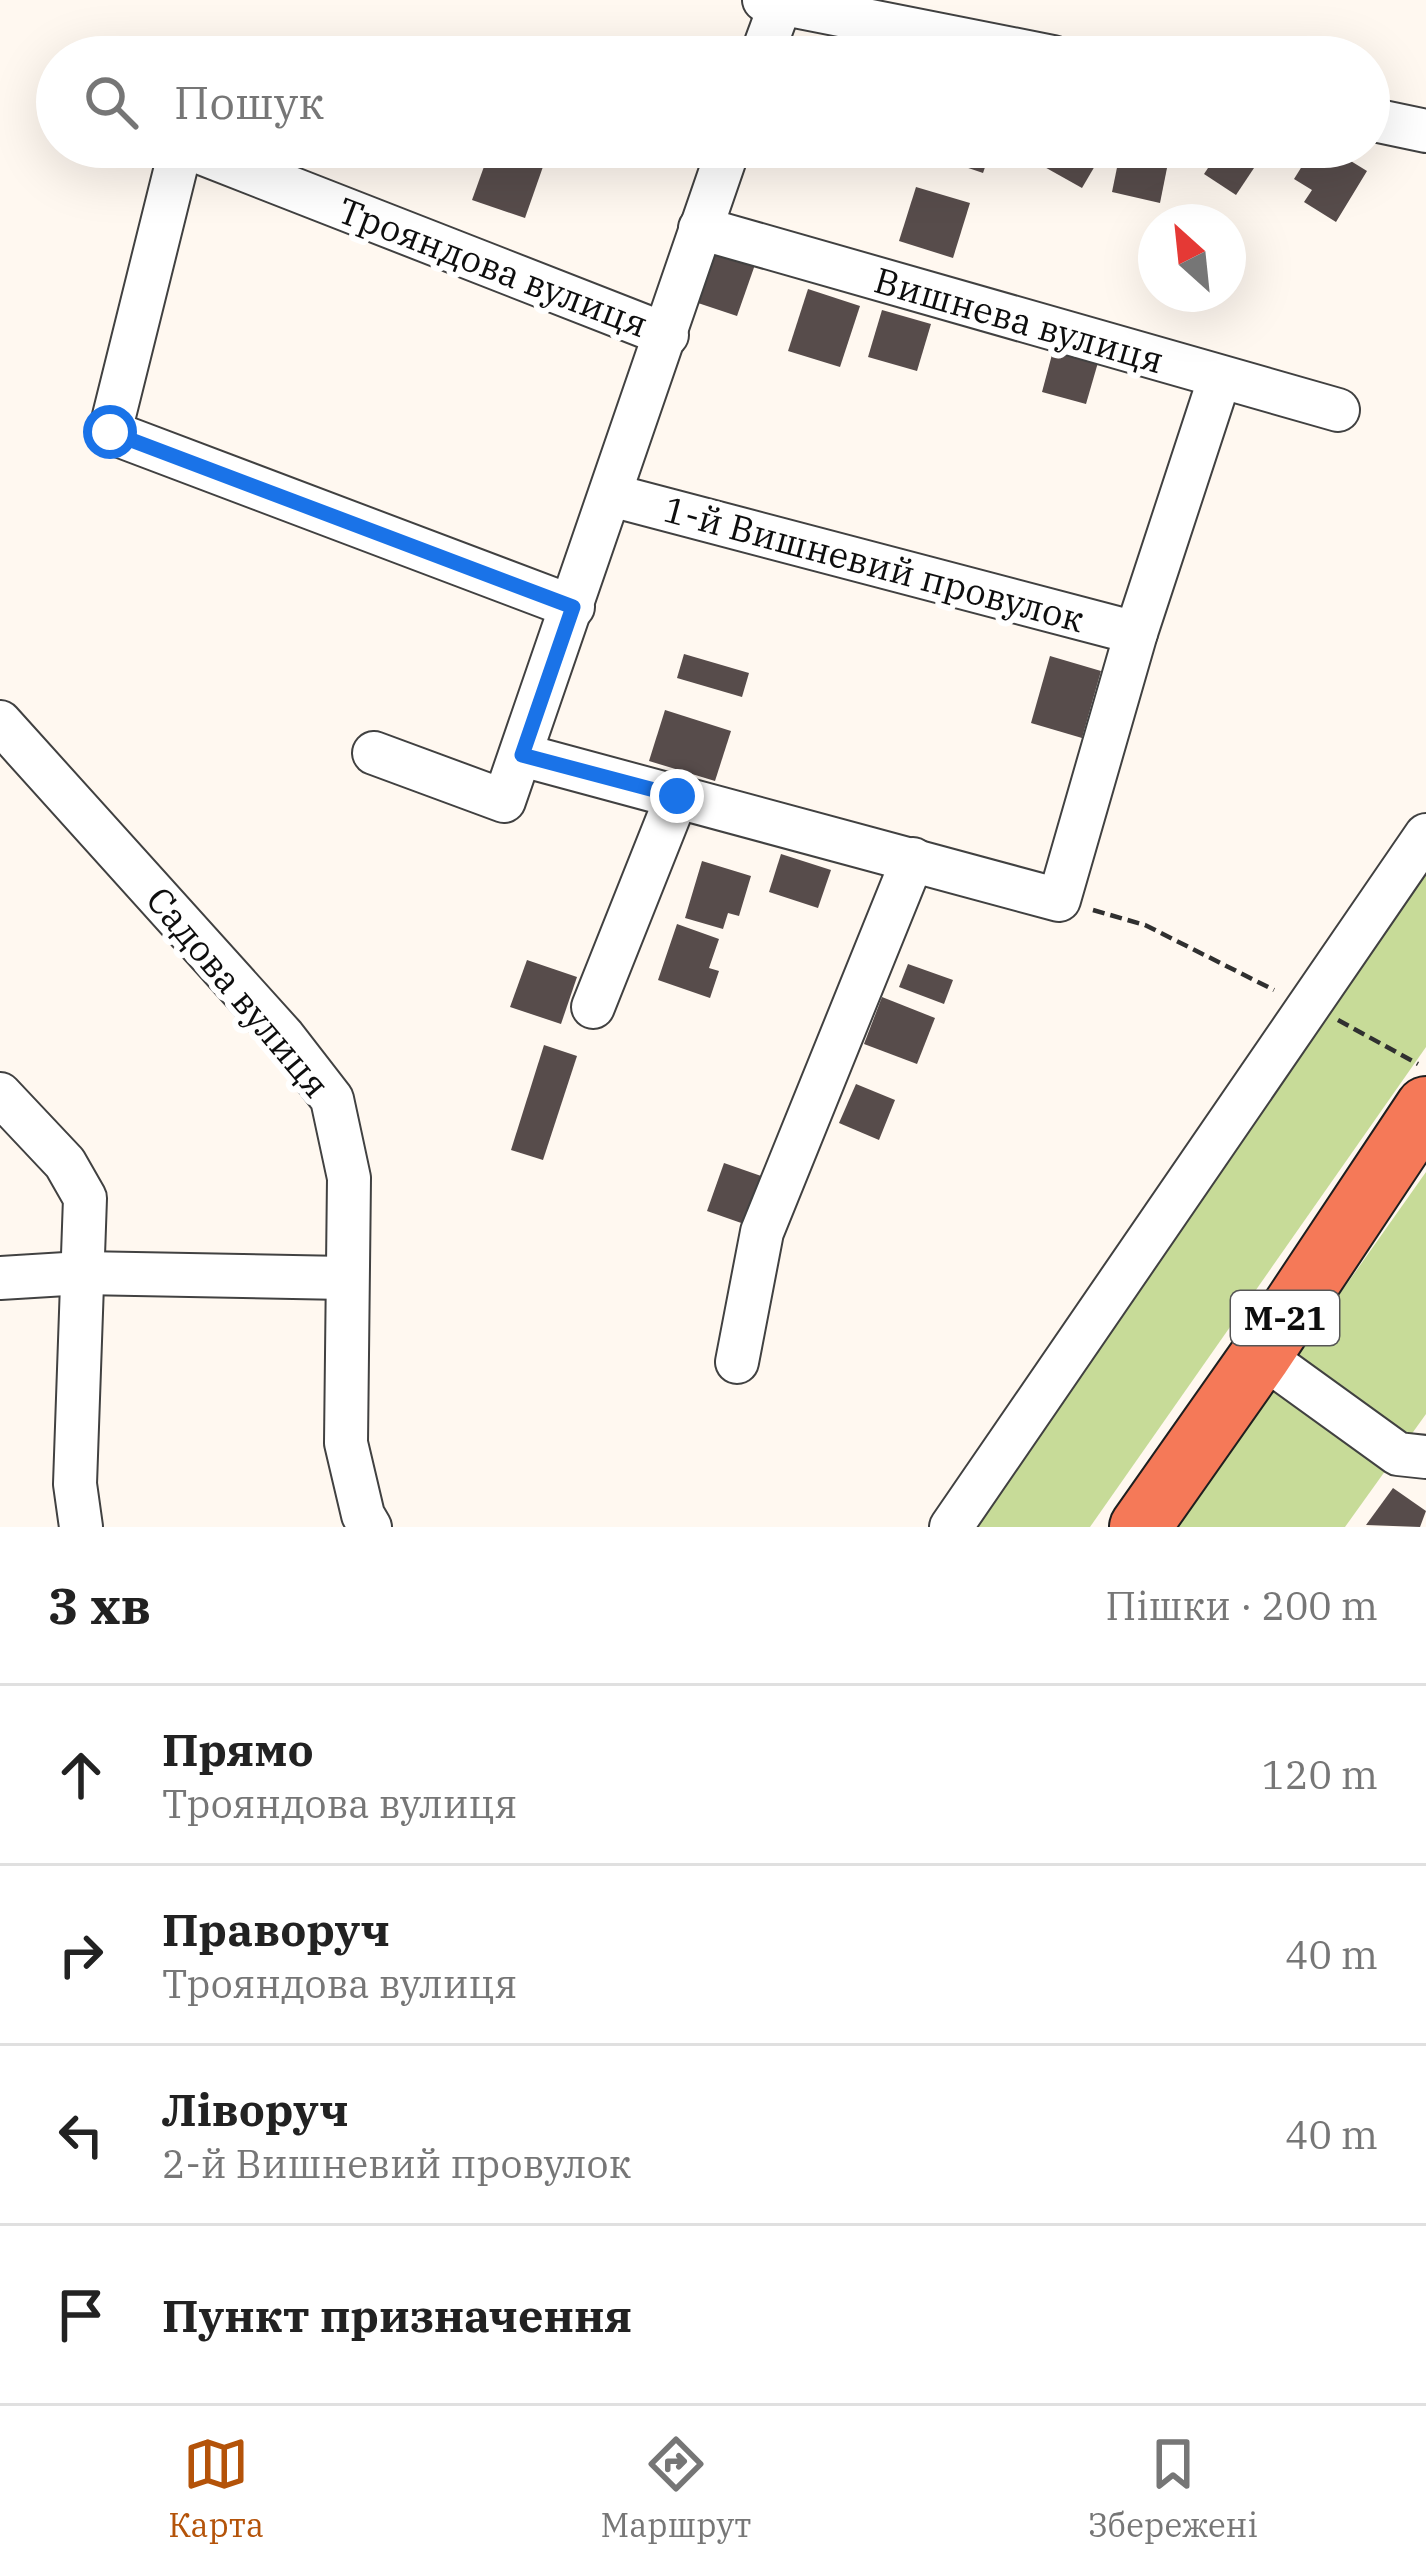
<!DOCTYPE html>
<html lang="uk">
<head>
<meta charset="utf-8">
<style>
  :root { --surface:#fff; --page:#f2f2f2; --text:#222; --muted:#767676; --line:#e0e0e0; --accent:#b45309 }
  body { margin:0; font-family:"IBM Plex Serif",serif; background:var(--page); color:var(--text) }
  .compass { position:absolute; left:1138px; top:204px; width:108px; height:108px; border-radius:50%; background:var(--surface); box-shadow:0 12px 48px #0002; rotate:333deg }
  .stop { position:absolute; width:36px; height:36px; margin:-27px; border:9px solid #1a73e8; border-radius:50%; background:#fff }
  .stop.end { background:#1a73e8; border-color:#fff; box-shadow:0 3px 12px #0008 }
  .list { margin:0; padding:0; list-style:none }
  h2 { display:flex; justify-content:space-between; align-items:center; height:156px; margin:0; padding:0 48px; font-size:51px }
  h2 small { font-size:39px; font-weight:400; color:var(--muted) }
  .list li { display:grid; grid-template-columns:78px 1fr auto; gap:36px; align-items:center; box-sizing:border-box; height:180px; padding:0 48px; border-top:3px solid var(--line) }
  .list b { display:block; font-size:45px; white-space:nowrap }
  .list p { margin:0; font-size:39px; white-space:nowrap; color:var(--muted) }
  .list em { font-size:39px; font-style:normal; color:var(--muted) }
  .icon { flex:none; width:66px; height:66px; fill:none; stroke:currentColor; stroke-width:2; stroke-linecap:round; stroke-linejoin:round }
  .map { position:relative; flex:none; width:1426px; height:1527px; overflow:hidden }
  .search { position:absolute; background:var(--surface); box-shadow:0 12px 48px #0002; left:36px; right:36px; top:36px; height:132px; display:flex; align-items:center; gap:30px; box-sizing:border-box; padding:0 42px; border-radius:66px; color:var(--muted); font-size:45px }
  .sheet { height:876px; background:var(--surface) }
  nav { display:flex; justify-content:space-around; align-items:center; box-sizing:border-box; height:168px; border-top:3px solid var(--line); background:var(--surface); font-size:33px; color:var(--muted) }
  nav a { display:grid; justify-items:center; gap:6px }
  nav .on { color:var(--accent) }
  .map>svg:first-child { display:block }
  .forest { fill:#c7db98 }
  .building { fill:#574c4b }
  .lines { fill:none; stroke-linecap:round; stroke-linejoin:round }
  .minor-casing { stroke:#414141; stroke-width:46 }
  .highway-casing { stroke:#1f1f1f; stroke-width:64 }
  .path { stroke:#303030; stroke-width:4.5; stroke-dasharray:12 6; stroke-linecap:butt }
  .minor { stroke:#fff; stroke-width:42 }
  .highway { stroke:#f57958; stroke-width:60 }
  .route { stroke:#1a73e8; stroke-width:15 }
  .labels { text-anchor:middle; stroke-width:12; stroke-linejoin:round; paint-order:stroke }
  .shield { fill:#fff; stroke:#565656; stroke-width:3 }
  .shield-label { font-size:33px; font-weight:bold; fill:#0e0e0e }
  .street-label { font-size:36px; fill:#0e0e0e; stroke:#fff }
</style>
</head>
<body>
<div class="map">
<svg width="1426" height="1527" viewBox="0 0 1426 1527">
  <rect width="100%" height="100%" fill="#fff8f0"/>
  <g class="forest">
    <polygon points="1426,835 1426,1047 1090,1527 951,1527"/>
    <polygon points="1426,1172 1426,1414 1345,1527 1175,1527"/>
  </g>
  <g class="building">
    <polygon points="491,147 503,147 545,161 525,218 472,200"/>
    <polygon points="929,147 992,147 983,173 927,154"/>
    <polygon points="1018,147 1106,147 1082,188 1016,151"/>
    <polygon points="1222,147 1268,147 1236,195 1204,174"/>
    <polygon points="1314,147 1328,147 1367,171 1336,222 1304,202 1312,190 1294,179"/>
    <polygon points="1120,153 1168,163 1160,203 1112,192"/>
    <polygon points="916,187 970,203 953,258 899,241"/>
    <polygon points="711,243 757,259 737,316 692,301"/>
    <polygon points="808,289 860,306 840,367 788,351"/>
    <polygon points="882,310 931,324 917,371 868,357"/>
    <polygon points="1054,347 1099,359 1086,404 1042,392"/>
    <polygon points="684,654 749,673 742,697 677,678"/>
    <polygon points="1050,656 1101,671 1082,738 1031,723"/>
    <polygon points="665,710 731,731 715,781 649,761"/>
    <polygon points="781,854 831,870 818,908 769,892"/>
    <polygon points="702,861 751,876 739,916 728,913 723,929 685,918"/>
    <polygon points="677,924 719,939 709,968 719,971 710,998 658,980"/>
    <polygon points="527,960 577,977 561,1024 510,1007"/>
    <polygon points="908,964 953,980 944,1004 899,987"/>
    <polygon points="882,997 935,1018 917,1064 864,1044"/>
    <polygon points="544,1045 577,1056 543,1160 511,1150"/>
    <polygon points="856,1084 895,1100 879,1140 839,1123"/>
    <polygon points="724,1163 764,1177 747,1225 707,1211"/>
    <polygon points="1393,1488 1426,1511 1420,1527 1366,1525"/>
  </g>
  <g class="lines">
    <defs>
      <g id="minor">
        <polyline points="764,0 1053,57"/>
        <polyline points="761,57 782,0"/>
        <polyline points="1369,119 1426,131"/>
        <polyline points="181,147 110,432 573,607"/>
        <polyline points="186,147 667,335"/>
        <polyline points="700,228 1338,410"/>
        <polyline points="611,495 1136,633"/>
        <polyline points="0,722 284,1037 332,1099 349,1178 346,1443 363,1515 370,1527"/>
        <polyline points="374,753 504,801 729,147"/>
        <polyline points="522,755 1059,900 1136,633 1220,377"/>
        <polyline points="593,1007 677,796"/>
        <polyline points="0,1094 65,1163 85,1198 75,1484 81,1527"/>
        <polyline points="0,1278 82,1273 345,1278"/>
        <polyline points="1261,1355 1398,1454 1426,1457"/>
        <polyline points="737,1362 762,1232 913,859"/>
        <polyline points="951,1527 1426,835"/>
      </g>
      <polyline id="highway" points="1140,1527 1261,1355 1426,1107"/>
    </defs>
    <use href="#minor" class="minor-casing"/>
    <use href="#highway" class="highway-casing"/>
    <g class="path">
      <polyline points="1093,910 1145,925 1274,990"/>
      <polyline points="1338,1020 1418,1064"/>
    </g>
    <use href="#minor" class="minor"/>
    <use href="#highway" class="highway"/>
  </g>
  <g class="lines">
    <polyline class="route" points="110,432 573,607 522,755 677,796"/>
  </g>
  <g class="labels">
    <rect class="shield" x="1231" y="1291" width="108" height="54" rx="9"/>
    <g class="shield-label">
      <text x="1285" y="1330">М-21</text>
    </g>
    <g class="street-label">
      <text transform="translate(493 267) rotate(21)" y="13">Трояндова вулиця</text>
      <text transform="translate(1019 320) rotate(16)" y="13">Вишнева вулиця</text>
      <text transform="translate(874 564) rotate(15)" y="13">1-й Вишневий провулок</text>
      <text transform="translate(238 992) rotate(50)" y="13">Садова вулиця</text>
    </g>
  </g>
</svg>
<svg class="compass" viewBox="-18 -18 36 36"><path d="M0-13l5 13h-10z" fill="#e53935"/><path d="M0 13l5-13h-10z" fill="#767676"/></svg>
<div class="stop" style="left:110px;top:432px"></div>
<div class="stop end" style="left:677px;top:796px"></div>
<div class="search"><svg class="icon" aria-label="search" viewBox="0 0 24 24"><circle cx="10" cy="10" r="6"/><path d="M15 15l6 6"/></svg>Пошук</div>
</div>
<section class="sheet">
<h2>3 хв<small>Пішки · 200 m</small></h2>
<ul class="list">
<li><svg class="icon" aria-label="ahead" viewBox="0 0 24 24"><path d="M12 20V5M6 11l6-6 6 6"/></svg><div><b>Прямо</b><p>Трояндова вулиця</p></div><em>120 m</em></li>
<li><svg class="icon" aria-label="right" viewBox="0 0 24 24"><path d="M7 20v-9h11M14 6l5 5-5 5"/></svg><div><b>Праворуч</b><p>Трояндова вулиця</p></div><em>40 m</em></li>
<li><svg class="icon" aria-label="left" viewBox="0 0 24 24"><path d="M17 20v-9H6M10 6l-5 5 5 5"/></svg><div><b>Ліворуч</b><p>2-й Вишневий провулок</p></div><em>40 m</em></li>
<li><svg class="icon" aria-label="arrive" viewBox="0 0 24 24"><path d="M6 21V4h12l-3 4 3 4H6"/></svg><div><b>Пункт призначення</b></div></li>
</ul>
</section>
<nav>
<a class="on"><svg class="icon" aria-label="map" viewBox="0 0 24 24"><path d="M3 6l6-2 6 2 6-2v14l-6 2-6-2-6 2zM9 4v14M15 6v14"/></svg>Карта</a>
<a><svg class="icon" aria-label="directions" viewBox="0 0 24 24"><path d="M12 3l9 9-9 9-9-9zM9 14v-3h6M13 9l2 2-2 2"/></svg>Маршрут</a>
<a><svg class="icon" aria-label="saved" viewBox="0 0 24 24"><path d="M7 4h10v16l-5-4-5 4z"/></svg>Збережені</a>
</nav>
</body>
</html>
